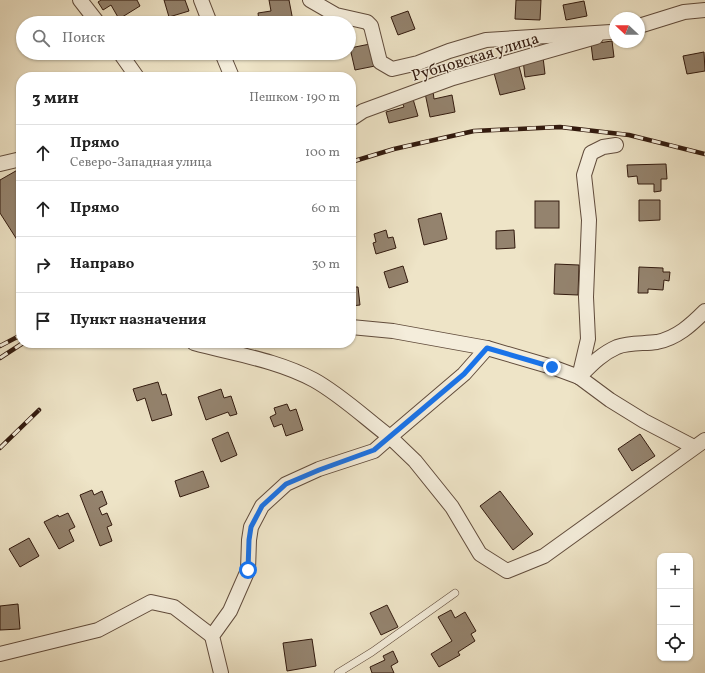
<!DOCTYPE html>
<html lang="ru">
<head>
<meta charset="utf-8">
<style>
  :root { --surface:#fff; --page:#f2f2f2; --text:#222; --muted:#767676; --line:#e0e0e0 }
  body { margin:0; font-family:Vollkorn,serif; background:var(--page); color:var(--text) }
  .controls { position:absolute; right:12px; bottom:12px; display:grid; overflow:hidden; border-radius:8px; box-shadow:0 1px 3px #0004 }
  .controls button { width:36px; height:36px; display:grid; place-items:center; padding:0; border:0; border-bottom:1px solid var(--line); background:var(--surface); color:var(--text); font:20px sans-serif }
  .compass { position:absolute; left:609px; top:12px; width:36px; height:36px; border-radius:50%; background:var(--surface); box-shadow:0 1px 3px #0004; rotate:292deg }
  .stop { position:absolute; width:12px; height:12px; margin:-9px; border:3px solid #1a73e8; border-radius:50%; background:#fff }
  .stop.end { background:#1a73e8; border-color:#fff; box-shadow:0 1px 4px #0008 }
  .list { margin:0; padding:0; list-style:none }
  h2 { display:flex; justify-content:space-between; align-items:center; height:52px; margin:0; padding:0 16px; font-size:17px }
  h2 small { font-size:13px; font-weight:400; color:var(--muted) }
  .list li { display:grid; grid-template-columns:26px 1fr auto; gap:12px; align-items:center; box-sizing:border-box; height:56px; padding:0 16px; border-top:1px solid var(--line) }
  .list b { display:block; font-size:15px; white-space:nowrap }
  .list p { margin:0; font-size:13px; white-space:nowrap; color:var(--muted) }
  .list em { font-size:13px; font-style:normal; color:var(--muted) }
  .icon { flex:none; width:22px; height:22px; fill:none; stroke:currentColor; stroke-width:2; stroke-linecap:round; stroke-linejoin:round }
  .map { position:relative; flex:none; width:705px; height:673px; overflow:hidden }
  .search { position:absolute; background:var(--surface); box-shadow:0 1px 3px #0004; left:16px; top:16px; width:340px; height:44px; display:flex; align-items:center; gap:10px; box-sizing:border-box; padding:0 14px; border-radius:22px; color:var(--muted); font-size:15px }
  .panel { position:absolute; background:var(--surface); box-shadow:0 1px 3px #0004; left:16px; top:72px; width:340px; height:276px; border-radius:16px }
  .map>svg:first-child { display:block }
  .building { fill:#94836e; stroke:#321a0e }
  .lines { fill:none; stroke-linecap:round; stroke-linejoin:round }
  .service-casing { stroke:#614c3c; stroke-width:8 }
  .minor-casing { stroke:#614c3c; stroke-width:16 }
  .service { stroke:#f4eddb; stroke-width:7 }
  .minor { stroke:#f4eddb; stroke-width:14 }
  .rail-casing { stroke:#321a0e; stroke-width:4.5 }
  .rail { stroke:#f4eddb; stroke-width:3; stroke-dasharray:9; stroke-linecap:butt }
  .route { stroke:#1a73e8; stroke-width:5 }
  .labels { text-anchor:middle; stroke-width:3; stroke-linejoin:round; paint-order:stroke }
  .street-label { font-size:16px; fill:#321a0e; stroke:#f4eddb }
</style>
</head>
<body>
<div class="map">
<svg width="705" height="673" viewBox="0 0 705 673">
  <rect width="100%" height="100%" fill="#eee4c7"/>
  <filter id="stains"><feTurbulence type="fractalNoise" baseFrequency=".005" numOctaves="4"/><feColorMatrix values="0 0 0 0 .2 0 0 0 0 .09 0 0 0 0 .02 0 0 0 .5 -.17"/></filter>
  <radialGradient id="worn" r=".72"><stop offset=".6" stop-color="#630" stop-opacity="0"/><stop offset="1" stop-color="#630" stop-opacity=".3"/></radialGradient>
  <g class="building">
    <polygon points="101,0 137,0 140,6 119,19 111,5 103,10 98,2"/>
    <polygon points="164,0 185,0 189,11 169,17"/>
    <polygon points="269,0 289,0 293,21 280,23 279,18 259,22 258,13 271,11"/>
    <polygon points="516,0 541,0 540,20 515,19"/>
    <polygon points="584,1 587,16 566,20 563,5"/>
    <polygon points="408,11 415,29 398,35 391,17"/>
    <polygon points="612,41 614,57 593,60 591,44"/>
    <polygon points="370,44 375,66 355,70 350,48"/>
    <polygon points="704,52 705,71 687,74 683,56"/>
    <polygon points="543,57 545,74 525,77 523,60"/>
    <polygon points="519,66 525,89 500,95 494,73"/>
    <polygon points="281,73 283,77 268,77"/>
    <polygon points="433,91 434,99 452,95 455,112 430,117 425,93"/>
    <polygon points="413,99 418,116 389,123 386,112 404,107 402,102"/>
    <polygon points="666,164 667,179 661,179 661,191 654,192 654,184 638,184 637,176 628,177 627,165"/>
    <polygon points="21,168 21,246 0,213 0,180"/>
    <polygon points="639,200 660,200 660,220 639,221"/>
    <rect x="535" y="201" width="24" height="27"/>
    <polygon points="441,213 447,239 424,245 418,219"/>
    <polygon points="386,230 388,238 393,237 396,248 376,254 373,243 376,242 374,234"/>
    <polygon points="514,230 515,248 496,249 496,231"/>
    <polygon points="555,264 579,265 578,295 554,294"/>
    <polygon points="403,266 408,282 389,288 384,272"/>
    <polygon points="639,267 663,268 663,272 670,272 669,281 664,280 663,290 648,289 648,293 638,293"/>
    <polygon points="351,287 358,287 360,305 351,306"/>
    <polygon points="158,382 162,395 166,394 172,415 152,421 145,398 137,401 133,389"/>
    <polygon points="221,389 224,398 231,396 237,414 230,416 228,412 206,420 198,397"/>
    <polygon points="287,404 290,411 296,409 303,430 286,436 282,424 274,427 270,417 276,414 274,408"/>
    <polygon points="228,432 237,455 221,462 212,439"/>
    <polygon points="640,434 655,456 632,471 618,449"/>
    <polygon points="203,471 209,487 180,497 175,481"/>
    <polygon points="92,490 94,495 102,491 107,504 99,508 102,515 107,513 112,525 107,527 112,541 100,546 80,495"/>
    <polygon points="500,491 533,534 513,550 480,506"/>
    <polygon points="68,513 75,527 69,530 74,541 59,549 44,522 58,515 59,517"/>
    <polygon points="29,538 39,556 20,567 9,549"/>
    <polygon points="18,604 20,629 0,630 0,606"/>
    <polygon points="387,605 398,627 381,635 370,613"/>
    <polygon points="451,610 455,618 465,612 476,631 471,634 475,641 458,652 460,655 439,667 431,654 452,641 438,617"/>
    <polygon points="312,639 316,666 287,671 283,643"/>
    <polygon points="393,651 398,662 391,666 394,673 372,673 370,667 385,660 383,656"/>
  </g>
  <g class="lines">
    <defs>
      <polyline id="service" points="338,673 372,652 455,593"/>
      <g id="minor">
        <polyline points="80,0 98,23"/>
        <polyline points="201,0 210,23"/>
        <polyline points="310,0 336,15 367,22 371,26 380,62 392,69 418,63 449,51 486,40 611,32"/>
        <polyline points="639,26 684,12 705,10"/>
        <polyline points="120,53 137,77"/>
        <polyline points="222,53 232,77"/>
        <polyline points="351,119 363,111 453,78 596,37"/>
        <polyline points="0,164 21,159"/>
        <polyline points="351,327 393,331 487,348 552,367 579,377 610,400 644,421 694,447"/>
        <path d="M194 343C234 354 277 360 314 380 341 395 365 418 390 437L464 374 487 348"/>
        <polyline points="579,377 588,339 586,297 589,220 584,175 591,153 603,147 616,145"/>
        <path d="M579 377C591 365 601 354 617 347 630 342 644 344 657 342 677 338 691 325 705 311"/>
        <polyline points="0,654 98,630 151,602 174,607 212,636"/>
        <polyline points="221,673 212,636 230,611 248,570 249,540 251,527 262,506 286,484 319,469 374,451 390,437 415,461 452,507 480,554 507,571 544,556 705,440"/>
      </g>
    </defs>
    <use href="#service" class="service-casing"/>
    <use href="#minor" class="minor-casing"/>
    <use href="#service" class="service"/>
    <use href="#minor" class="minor"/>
    <defs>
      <g id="rail">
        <polyline points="351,162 394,149 474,131 560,127 629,135 705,154"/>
        <polyline points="0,346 21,335"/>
        <polyline points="0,358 23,343"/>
        <polyline points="0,448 39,410"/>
      </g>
    </defs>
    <use href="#rail" class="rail-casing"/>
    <use href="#rail" class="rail"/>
  </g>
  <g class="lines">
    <polyline class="route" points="248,570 249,540 251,527 262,506 286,484 319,470 374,450 464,374 487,348 552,367"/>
  </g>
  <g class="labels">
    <g class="street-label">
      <text transform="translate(475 56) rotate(-17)" y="6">Рубцовская улица</text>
    </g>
  </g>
  <rect width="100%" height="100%" filter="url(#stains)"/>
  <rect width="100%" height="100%" fill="url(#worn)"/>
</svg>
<div class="controls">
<button>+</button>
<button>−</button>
<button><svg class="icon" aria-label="locate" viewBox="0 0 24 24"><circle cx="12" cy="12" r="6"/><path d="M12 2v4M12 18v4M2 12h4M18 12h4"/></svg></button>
</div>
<svg class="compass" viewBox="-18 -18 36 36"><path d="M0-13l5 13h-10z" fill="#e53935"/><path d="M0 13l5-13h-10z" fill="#767676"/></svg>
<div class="stop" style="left:248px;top:570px"></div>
<div class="stop end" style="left:552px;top:367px"></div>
<div class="search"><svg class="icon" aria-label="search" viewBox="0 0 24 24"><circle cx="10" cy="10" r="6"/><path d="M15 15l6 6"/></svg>Поиск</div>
<section class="panel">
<h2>3 мин<small>Пешком · 190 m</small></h2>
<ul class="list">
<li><svg class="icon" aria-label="ahead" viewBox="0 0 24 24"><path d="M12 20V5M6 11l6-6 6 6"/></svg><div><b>Прямо</b><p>Северо-Западная улица</p></div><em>100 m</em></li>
<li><svg class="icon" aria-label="ahead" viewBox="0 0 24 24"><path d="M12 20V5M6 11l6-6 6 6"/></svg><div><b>Прямо</b></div><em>60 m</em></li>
<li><svg class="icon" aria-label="right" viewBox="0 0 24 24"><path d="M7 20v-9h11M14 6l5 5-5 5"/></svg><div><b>Направо</b></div><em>30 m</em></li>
<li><svg class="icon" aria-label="arrive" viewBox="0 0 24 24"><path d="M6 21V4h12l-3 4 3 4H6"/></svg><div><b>Пункт назначения</b></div></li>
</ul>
</section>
</div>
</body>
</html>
